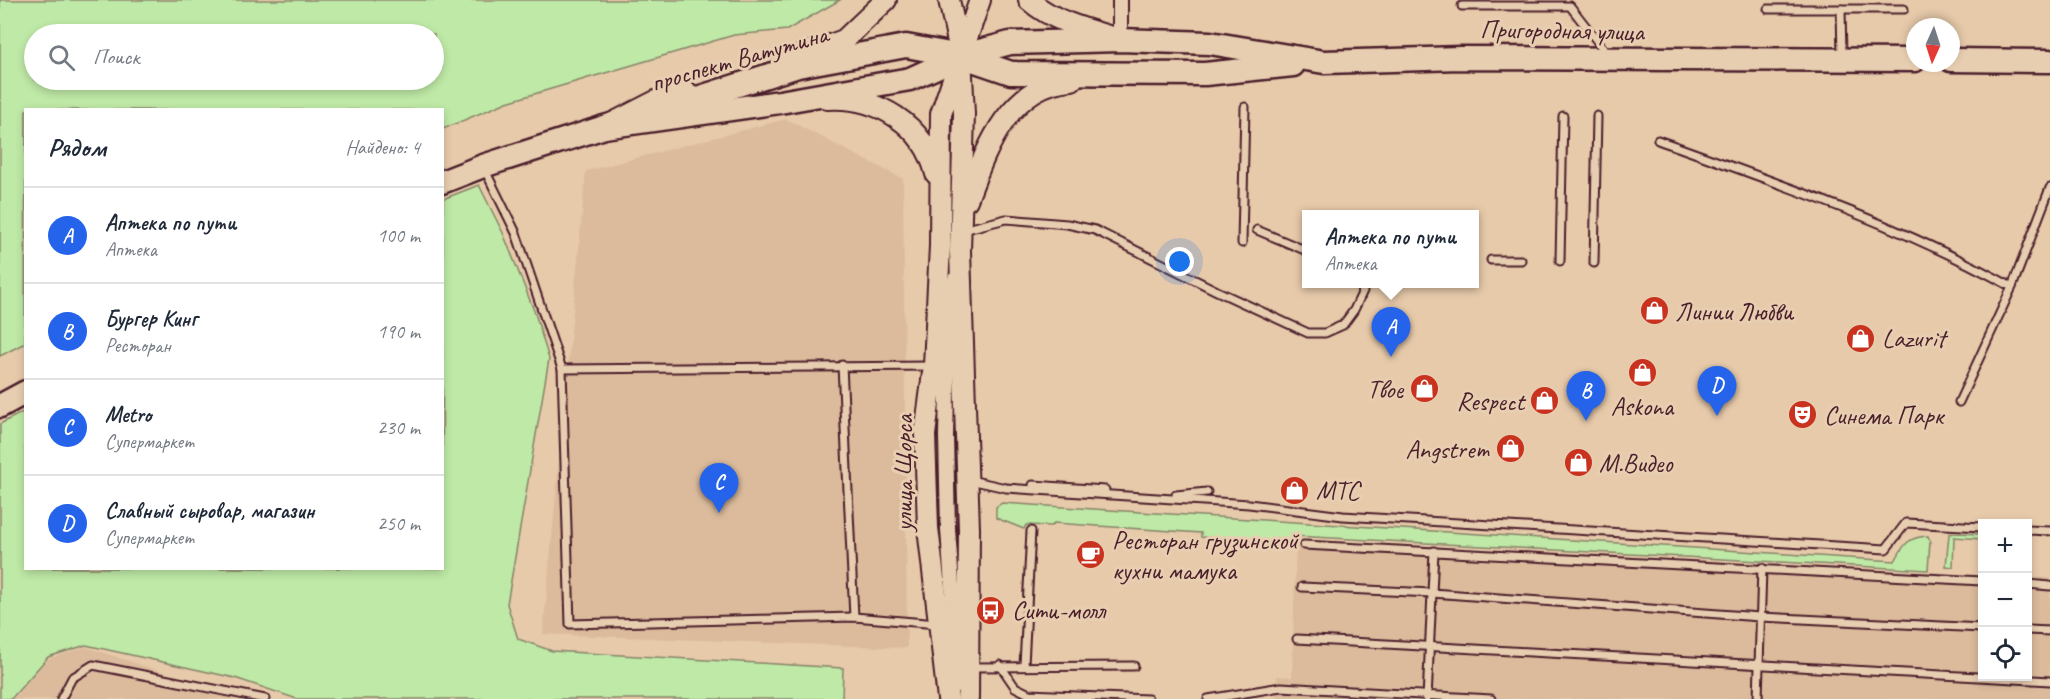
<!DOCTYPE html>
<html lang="ru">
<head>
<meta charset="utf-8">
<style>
  :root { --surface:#fff; --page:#f2f2f3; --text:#1f2937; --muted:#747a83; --line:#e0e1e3; --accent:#2563eb }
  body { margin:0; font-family:Caveat,sans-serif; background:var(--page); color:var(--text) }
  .controls { position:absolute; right:18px; bottom:18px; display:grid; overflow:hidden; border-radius:0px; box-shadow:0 3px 9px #0003 }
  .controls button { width:54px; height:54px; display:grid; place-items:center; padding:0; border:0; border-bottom:2px solid var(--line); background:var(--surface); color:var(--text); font:30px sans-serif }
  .compass { position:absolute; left:1906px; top:18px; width:54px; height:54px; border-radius:50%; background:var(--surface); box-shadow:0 3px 9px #0003; rotate:183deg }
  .you { position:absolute; left:1180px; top:262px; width:21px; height:21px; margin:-15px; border:4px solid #fff; border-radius:50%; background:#1a73e8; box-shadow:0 0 0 9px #1a73e833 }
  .badge { display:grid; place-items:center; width:39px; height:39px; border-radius:50%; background:var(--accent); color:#fff; font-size:20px; font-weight:700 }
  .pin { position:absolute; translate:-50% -50px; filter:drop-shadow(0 2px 3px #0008) }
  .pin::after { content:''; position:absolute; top:32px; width:21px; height:18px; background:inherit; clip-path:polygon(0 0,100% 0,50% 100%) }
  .popup { position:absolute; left:1302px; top:210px; width:177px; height:78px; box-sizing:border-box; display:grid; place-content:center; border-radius:0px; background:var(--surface); filter:drop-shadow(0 2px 4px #0005); font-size:20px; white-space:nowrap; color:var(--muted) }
  .popup b { font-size:22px; color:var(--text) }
  .popup::after { content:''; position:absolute; left:50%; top:100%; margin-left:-12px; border:12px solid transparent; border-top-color:var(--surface) }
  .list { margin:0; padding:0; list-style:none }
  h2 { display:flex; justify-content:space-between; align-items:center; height:78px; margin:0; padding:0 24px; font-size:26px }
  h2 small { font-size:20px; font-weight:400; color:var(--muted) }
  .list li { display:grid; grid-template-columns:39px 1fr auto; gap:18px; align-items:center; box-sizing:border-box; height:96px; padding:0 24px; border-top:2px solid var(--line) }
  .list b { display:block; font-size:22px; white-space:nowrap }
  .list p { margin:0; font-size:20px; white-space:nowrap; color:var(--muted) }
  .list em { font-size:20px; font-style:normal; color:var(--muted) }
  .icon { flex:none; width:33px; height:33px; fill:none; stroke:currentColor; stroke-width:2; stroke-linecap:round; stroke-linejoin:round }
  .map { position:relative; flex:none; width:2050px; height:699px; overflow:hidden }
  .search { position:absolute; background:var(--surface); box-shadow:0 3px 9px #0003; left:24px; top:24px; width:420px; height:66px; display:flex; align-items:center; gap:15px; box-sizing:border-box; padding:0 21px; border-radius:33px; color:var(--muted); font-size:22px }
  .panel { position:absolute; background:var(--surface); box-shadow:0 3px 9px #0003; left:24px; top:108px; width:420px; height:462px; border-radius:0px }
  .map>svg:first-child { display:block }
  .built { fill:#dbbb9c }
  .green { fill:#bfe9a6; stroke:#848468; stroke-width:1.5; fill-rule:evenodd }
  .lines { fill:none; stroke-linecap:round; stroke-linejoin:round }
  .lane-casing { stroke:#4a1f2b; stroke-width:11 }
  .street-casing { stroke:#4a1f2b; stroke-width:18 }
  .secondary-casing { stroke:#4a1f2b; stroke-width:24 }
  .primary-casing { stroke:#4a1f2b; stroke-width:27 }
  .lane { stroke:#e8ceb0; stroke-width:7 }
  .street { stroke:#e8ceb0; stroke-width:14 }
  .secondary { stroke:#e8ceb0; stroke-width:20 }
  .primary { stroke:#e8ceb0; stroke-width:22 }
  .labels { text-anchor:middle; stroke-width:6; stroke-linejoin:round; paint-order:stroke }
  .street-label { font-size:26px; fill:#4a1f2b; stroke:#e8ceb0 }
  .poi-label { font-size:26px; fill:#4a1f2b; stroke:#e8ceb0; text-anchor:start }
</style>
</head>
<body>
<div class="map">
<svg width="2050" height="699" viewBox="0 0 2050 699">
  <rect width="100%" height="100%" fill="#e7caaa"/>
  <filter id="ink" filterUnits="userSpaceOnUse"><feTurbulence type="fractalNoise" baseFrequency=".0167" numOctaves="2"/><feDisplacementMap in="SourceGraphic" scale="12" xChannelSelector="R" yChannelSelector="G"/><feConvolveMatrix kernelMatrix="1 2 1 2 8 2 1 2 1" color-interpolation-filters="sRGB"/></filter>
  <g filter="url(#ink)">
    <g class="built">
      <polygon points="786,119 903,179 907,648 543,634 586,171"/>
      <polygon points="1296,539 1982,575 1982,676 2028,676 2028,577 2050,578 2050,699 1276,699 1277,676 1292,677"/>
      <polygon points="86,647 245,699 13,699 48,659"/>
    </g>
    <g class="green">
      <path d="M0 0H840L787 30 734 35 507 102 443 129 442 110H26L25 343 0 356ZM434 34V80H34V34Z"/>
      <polygon points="479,185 503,233 535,313 549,359 507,604 518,639 552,651 843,668 842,699 297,699 235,678 86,645 48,657 11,699 0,699 0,424 25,411 26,568 442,568 443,199"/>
      <path d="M1002 503 1895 561C1904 544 1908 537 1928 536L1930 541 1928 570 1295 536 1292 544 1201 537V533L1054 523 1052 526 1026 525 1024 529 996 518V507Z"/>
      <polygon points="1955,533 1982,534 1982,539 1954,537 1953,567 1946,566 1949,534"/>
    </g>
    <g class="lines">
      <defs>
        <g id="lane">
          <polyline points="1462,6 1570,6 1608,55"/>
          <polyline points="1768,9 1904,9"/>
          <polyline points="1841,9 1842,57"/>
          <path d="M1658 140C1778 183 1900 225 2012 287"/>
          <polyline points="484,168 516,233 562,369 932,366"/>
          <polyline points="963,230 1006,219 1067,224 1095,230 1217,291 1308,333 1325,333 1343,325 1354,310 1363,291"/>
          <polyline points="1257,230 1307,251"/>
          <polyline points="1242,243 1245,107"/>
          <polyline points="1491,260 1521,260"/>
          <polyline points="1560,261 1563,116"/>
          <polyline points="1594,263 1597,116"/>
          <polyline points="842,365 854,617"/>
          <polyline points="562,369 570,624 854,617 938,624"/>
          <polyline points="1959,402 2012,287 2050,188"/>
          <polyline points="970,480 1006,488 1249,504 1343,516 1886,549 1906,523 1982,527"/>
          <polyline points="1033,485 1105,490"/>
          <polyline points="1176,495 1207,492"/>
          <polyline points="2028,530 2050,531"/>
          <polyline points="1304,545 1982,581"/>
          <polyline points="2028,584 2050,586"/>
          <polyline points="1302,587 1432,593 1760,617 1982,628"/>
          <polyline points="2028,630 2050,631"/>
          <polyline points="1297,639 2050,681"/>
          <polyline points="1000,665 1015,687 1029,694 1148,699"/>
          <polyline points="1024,665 1031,531"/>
          <polyline points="971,667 1134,666"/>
          <polyline points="61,699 72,678 93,665 265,699"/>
          <polyline points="1208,699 1281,687 1491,699"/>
          <polyline points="1427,699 1434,551"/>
          <polyline points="1758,699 1762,568"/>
        </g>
        <g id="street">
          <polyline points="1120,0 1120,40"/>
          <polyline points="955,279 949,306 946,436 948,529 959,685"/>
        </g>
        <g id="secondary">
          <polyline points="949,0 961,56 964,114 960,251 969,529 968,699"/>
          <path d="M1029 0C1051 20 1084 29 1112 37"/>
          <polyline points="786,61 844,40 886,0"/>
          <path d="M827 99C877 96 924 124 936 174"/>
          <polyline points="611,124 656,101 686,91"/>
          <path d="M967 200C986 150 1009 83 1072 80"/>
          <polyline points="948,699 928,528 925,435 934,365 940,246 941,114 980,0"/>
        </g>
        <g id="primary">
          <polyline points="1951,60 2050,61"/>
          <polyline points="669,107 798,66 906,46 961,56 1011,73 1205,74 1293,65"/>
          <polyline points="604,127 780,102 910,79 961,56 1010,43 1120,40 1210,43 1324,62 1460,58 1915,60"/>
          <polyline points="442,182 483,166 617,123"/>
          <polyline points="0,406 26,392"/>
        </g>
      </defs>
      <use href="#lane" class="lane-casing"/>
      <use href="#street" class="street-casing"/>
      <use href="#secondary" class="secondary-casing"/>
      <use href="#primary" class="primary-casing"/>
      <use href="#lane" class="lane"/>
      <use href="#street" class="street"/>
      <use href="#secondary" class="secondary"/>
      <use href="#primary" class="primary"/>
    </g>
  </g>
  <defs>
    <symbol id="shop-disc" viewBox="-11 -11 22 22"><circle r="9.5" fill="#c8321e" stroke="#e8ceb0"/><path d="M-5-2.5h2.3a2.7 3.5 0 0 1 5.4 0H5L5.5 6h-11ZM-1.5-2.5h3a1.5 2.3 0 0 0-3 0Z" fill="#fff"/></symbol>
    <symbol id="theatre-disc" viewBox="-11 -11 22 22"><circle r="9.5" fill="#c8321e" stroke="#e8ceb0"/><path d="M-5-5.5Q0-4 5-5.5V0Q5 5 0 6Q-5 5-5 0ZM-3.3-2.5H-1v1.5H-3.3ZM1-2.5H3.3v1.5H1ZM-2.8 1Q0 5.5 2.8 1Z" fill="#fff"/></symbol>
    <symbol id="cafe-disc" viewBox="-11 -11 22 22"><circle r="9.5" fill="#c8321e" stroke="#e8ceb0"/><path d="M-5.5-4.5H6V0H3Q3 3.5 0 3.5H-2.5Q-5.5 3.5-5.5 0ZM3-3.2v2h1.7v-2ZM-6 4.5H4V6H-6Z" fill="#fff"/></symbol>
    <symbol id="bus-disc" viewBox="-11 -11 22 22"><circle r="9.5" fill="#c8321e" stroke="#e8ceb0"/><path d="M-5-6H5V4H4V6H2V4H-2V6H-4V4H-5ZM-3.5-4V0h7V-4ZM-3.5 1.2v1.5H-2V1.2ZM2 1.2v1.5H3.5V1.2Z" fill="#fff"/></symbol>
  </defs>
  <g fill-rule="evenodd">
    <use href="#shop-disc" x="1638" y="294" width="33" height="33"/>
    <use href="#shop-disc" x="1844" y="322" width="33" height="33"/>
    <use href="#shop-disc" x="1626" y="356" width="33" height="33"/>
    <use href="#shop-disc" x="1408" y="372" width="33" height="33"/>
    <use href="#shop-disc" x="1528" y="384" width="33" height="33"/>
    <use href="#theatre-disc" x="1786" y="398" width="33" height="33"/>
    <use href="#shop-disc" x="1494" y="432" width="33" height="33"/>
    <use href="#shop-disc" x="1562" y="446" width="33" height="33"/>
    <use href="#shop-disc" x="1278" y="474" width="33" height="33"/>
    <use href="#cafe-disc" x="1074" y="538" width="33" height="33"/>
    <use href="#bus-disc" x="974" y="594" width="33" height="33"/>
  </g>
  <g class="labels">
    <g class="street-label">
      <text transform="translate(1562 30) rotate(1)" y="9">Пригородная улица</text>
      <text transform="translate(739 58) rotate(-16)" y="9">проспект Ватутина</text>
      <text transform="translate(903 473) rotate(-90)" y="9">улица Щорса</text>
    </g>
    <g class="poi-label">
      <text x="1675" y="320">Линии Любви</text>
      <text x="1882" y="347">Lazurit</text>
      <text x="1403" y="398" text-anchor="end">Твое</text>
      <text x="1524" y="410" text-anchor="end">Respect</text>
      <text x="1642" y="415" text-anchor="middle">Askona</text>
      <text x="1824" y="424">Синема Парк</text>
      <text x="1489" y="458" text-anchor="end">Angstrem</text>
      <text x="1599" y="472">М.Видео</text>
      <text x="1316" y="499">МТС</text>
      <text x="1112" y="549">Ресторан грузинской<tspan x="1112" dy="30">кухни мамука</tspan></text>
      <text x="1012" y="619">Сити-молл</text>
    </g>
  </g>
</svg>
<div class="controls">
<button>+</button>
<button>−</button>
<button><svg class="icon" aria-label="locate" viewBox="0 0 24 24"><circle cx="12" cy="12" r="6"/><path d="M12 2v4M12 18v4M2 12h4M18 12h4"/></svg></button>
</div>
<svg class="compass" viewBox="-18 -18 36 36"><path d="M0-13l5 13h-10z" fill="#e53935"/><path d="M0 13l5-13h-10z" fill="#747a83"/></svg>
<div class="you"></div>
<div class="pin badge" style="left:1391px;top:357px">A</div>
<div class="popup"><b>Аптека по пути</b>Аптека</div>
<div class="pin badge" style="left:1586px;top:421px">B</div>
<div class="pin badge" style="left:719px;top:513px">C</div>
<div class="pin badge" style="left:1717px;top:416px">D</div>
<div class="search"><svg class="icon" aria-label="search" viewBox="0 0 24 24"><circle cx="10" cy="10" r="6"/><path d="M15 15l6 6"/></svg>Поиск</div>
<section class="panel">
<h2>Рядом<small>Найдено: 4</small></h2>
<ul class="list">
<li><span class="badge">A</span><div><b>Аптека по пути</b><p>Аптека</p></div><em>100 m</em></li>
<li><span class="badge">B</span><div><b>Бургер Кинг</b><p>Ресторан</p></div><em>190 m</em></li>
<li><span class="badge">C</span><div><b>Metro</b><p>Супермаркет</p></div><em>230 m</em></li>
<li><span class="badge">D</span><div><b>Славный сыровар, магазин</b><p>Супермаркет</p></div><em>250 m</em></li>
</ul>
</section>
</div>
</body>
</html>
